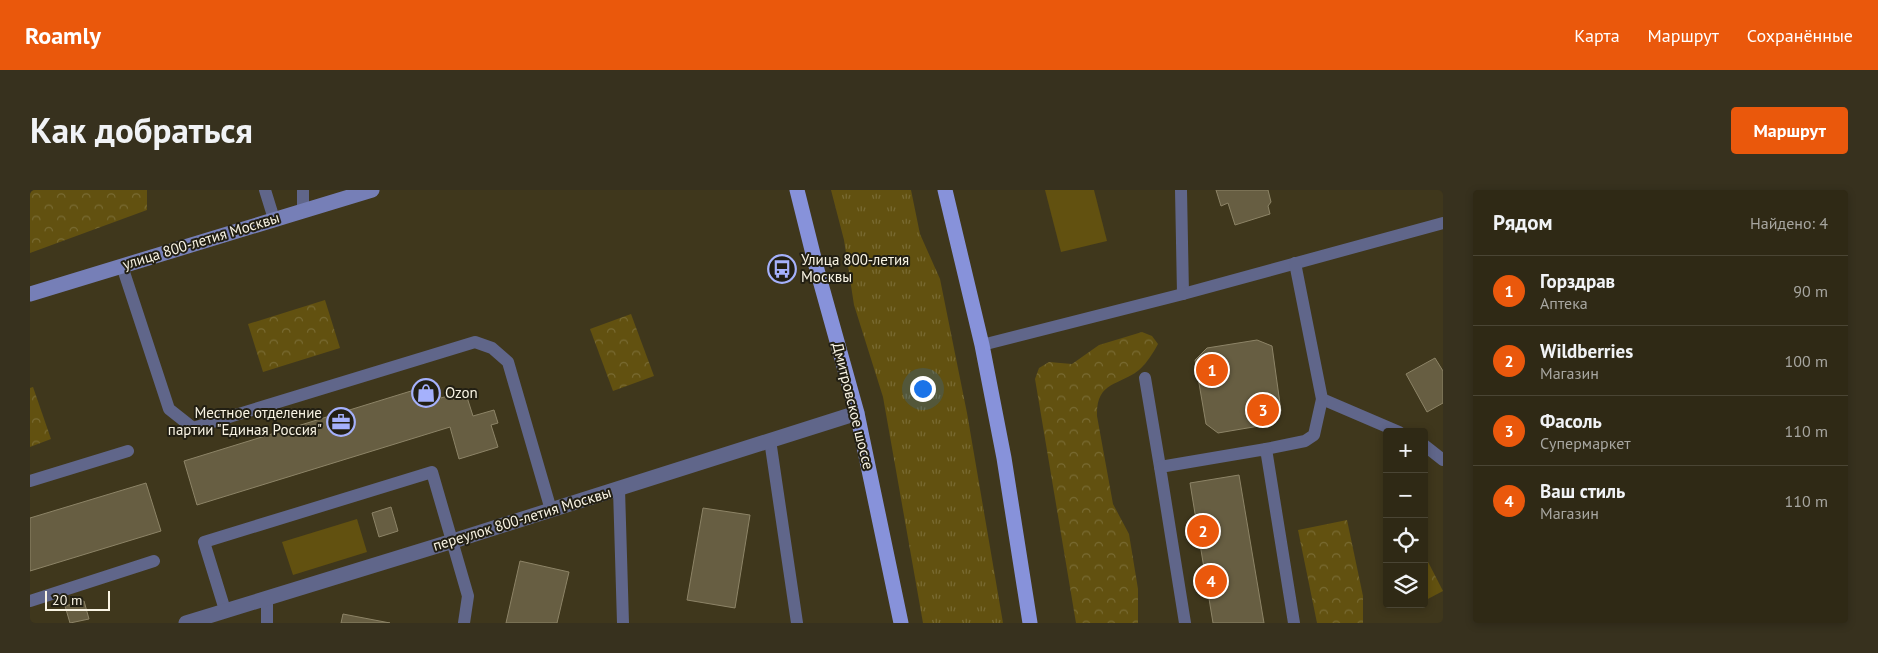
<!DOCTYPE html>
<html lang="ru">
<head>
<meta charset="utf-8">
<style>
  :root { --surface:#2f2915; --page:#37311e; --text:#f1f3f6; --muted:#a7a6a0; --line:#4a4534; --accent:#ea580c }
  body { margin:0; font-family:"PT Sans",sans-serif; background:var(--page); color:var(--text) }
  .controls { position:absolute; right:15px; bottom:15px; display:grid; overflow:hidden; border-radius:5px; box-shadow:0 2px 8px #0003 }
  .controls button { width:45px; height:45px; display:grid; place-items:center; padding:0; border:0; border-bottom:1px solid var(--line); background:var(--surface); color:var(--text); font:25px sans-serif }
  .scale { position:absolute; left:15px; bottom:12px; width:65px; box-sizing:border-box; padding-left:5px; border:2px solid #f9f4e4; border-top:0; font-size:14px; line-height:18px; white-space:nowrap; color:#f9f4e4; -webkit-text-stroke:4px #221f13; paint-order:stroke }
  .you { position:absolute; left:892px; top:198px; width:18px; height:18px; margin:-12px; border:4px solid #fff; border-radius:50%; background:#1a73e8; box-shadow:0 0 0 8px #1a73e833 }
  .badge { display:grid; place-items:center; width:32px; height:32px; border-radius:50%; background:var(--accent); color:#fff; font-size:16px; font-weight:700 }
  .pin { position:absolute; translate:-50% -50%; border:2px solid #fff; box-shadow:0 1px 5px #0006 }
  .list { margin:0; padding:0; list-style:none }
  h2 { display:flex; justify-content:space-between; align-items:center; height:65px; margin:0; padding:0 20px; font-size:21px }
  h2 small { font-size:16px; font-weight:400; color:var(--muted) }
  .list li { display:grid; grid-template-columns:32px 1fr auto; gap:15px; align-items:center; box-sizing:border-box; height:70px; padding:0 20px; border-top:1px solid var(--line) }
  .list b { display:block; font-size:19px; white-space:nowrap }
  .list p { margin:0; font-size:16px; white-space:nowrap; color:var(--muted) }
  .list em { font-size:16px; font-style:normal; color:var(--muted) }
  .icon { flex:none; width:28px; height:28px; fill:none; stroke:currentColor; stroke-width:2; stroke-linecap:round; stroke-linejoin:round }
  .map { position:relative; flex:none; width:1413px; height:433px; overflow:hidden; border-radius:5px }
  header { display:flex; align-items:center; gap:30px; box-sizing:border-box; height:70px; padding:0 25px; background:var(--accent); color:#fff }
  header strong { font-size:24px }
  nav { display:flex; gap:28px; margin-inline-start:auto; font-size:18px }
  .intro { display:flex; align-items:center; justify-content:space-between; box-sizing:border-box; height:120px; padding:0 30px }
  h1 { margin:0; font-size:35px }
  .button { padding:12px 22px; border-radius:5px; background:var(--accent); color:#fff; font-size:18px; font-weight:700 }
  main { display:flex; gap:30px; padding:0 30px }
  aside { flex:1; background:var(--surface); border-radius:5px; box-shadow:0 2px 8px #0003 }
  .map>svg:first-child { display:block }
  .grass { fill:url(#grass-tufts) }
  .forest { fill:url(#forest-crowns) }
  .pitch { fill:#625110 }
  .building { fill:#675e42; stroke:#8d8467 }
  .lines { fill:none; stroke-linecap:round; stroke-linejoin:round }
  .lane { stroke:#60668a; stroke-width:12 }
  .street { stroke:#60668a; stroke-width:15 }
  .secondary { stroke:#767fb7; stroke-width:15 }
  .primary { stroke:#8792da; stroke-width:15 }
  .labels { text-anchor:middle; stroke-width:4; stroke-linejoin:round; paint-order:stroke }
  .street-label { font-size:15px; fill:#f9f4e4; stroke:#221f13 }
  .poi-label { font-size:15px; fill:#f9f4e4; stroke:#221f13; text-anchor:start }
</style>
</head>
<body>
<header>
<strong>Roamly</strong>
<nav><a>Карта</a><a>Маршрут</a><a>Сохранённые</a></nav>
</header>
<div class="intro"><h1>Как добраться</h1><a class="button">Маршрут</a></div>
<main>
<div class="map">
<svg width="1413" height="433" viewBox="0 0 1413 433">
  <defs>
    <pattern id="grass-tufts" width="24" height="20" patternUnits="userSpaceOnUse" patternTransform="scale(1.25)"><rect width="24" height="20" fill="#625110"/><path d="M3 7l-1-3M5 7V3M7 7l1-3M15 17l-1-3M17 17v-4M19 17l1-3" fill="none" stroke="#796b33"/></pattern>
    <pattern id="forest-crowns" width="20" height="18" patternUnits="userSpaceOnUse" patternTransform="scale(1.25)"><rect width="20" height="18" fill="#625110"/><path d="M2 6a3 3 0 1 1 6 0M12 15a3 3 0 1 1 6 0" fill="none" stroke="#796b33"/></pattern>
  </defs>
  <rect width="100%" height="100%" fill="#3f371c"/>
  <polygon class="grass" points="801,0 881,0 890,44 910,89 937,223 973,433 893,433 853,207 824,115 814,50"/>
  <g class="forest">
    <polygon points="0,0 117,0 117,20 0,63"/>
    <polygon points="295,110 310,158 233,182 218,134"/>
    <polygon points="601,124 624,186 583,201 560,139"/>
    <path d="M1112 142 1122 146 1128 154C1123 163 1117 173 1109 180 1089 196 1066 191 1067 226L1083 314 1099 344 1108 399V433H1046L1005 189 1009 178 1019 172 1042 174 1069 155Z"/>
    <polygon points="3,197 21,249 0,257 0,198"/>
    <polygon points="1317,330 1333,406 1333,433 1287,433 1268,340"/>
    <polygon points="1394,364 1413,401 1394,411"/>
  </g>
  <g class="pitch">
    <polygon points="1015,0 1064,0 1077,51 1031,62"/>
    <polygon points="327,329 337,362 263,385 252,352"/>
  </g>
  <g class="building">
    <polygon points="1186,0 1238,0 1241,12 1238,16 1240,24 1205,35 1198,13 1191,16"/>
    <polygon points="1227,150 1242,156 1251,221 1241,234 1188,243 1176,234 1165,170 1177,158"/>
    <polygon points="1405,168 1413,181 1413,213 1397,222 1376,184"/>
    <polygon points="407,193 411,208 435,201 443,226 464,220 468,233 461,235 468,257 429,269 420,237 167,315 154,271"/>
    <polygon points="1209,285 1234,433 1183,433 1160,293"/>
    <polygon points="116,293 131,341 0,381 0,328"/>
    <polygon points="361,317 368,341 349,347 342,323"/>
    <polygon points="673,318 720,325 705,418 657,410"/>
    <polygon points="490,371 539,382 527,433 476,433"/>
    <polygon points="54,411 59,429 40,433 35,416"/>
    <polygon points="313,424 360,433 311,433"/>
  </g>
  <g class="lines">
    <g class="lane">
      <polyline points="235,0 244,29"/>
      <polyline points="1151,0 1153,104"/>
      <polyline points="273,20 273,0"/>
      <polyline points="92,76 139,219 163,238 445,152 462,158 478,172 521,320"/>
      <polyline points="952,155 1153,104 1413,33"/>
      <polyline points="1115,188 1130,277"/>
      <polyline points="1292,209 1369,242"/>
      <polyline points="740,250 767,433"/>
      <polyline points="1394,255 1413,270"/>
      <polyline points="1236,259 1275,251 1284,245 1292,209 1265,73"/>
      <polyline points="0,291 98,261"/>
      <polyline points="589,299 593,433"/>
      <polyline points="0,411 124,371"/>
      <polyline points="195,420 174,352 402,282 438,406 434,433"/>
      <polyline points="237,433 237,407"/>
      <polyline points="1155,433 1130,277 1236,259 1264,433"/>
    </g>
    <polyline class="street" points="156,433 423,351 827,223"/>
    <polyline class="secondary" points="0,104 342,0"/>
    <g class="primary">
      <polyline points="767,0 786,76 827,223 871,433"/>
      <polyline points="915,0 952,155 974,268 1000,433"/>
    </g>
  </g>
  <defs>
    <symbol id="bus-ring" viewBox="-11 -11 22 22"><circle r="9.5" fill="#221f13" stroke="#a5b1fc" stroke-width="1.5"/><path d="M-5-6H5V4H4V6H2V4H-2V6H-4V4H-5ZM-3.5-4V0h7V-4ZM-3.5 1.2v1.5H-2V1.2ZM2 1.2v1.5H3.5V1.2Z" fill="#a5b1fc"/></symbol>
    <symbol id="shop-ring" viewBox="-11 -11 22 22"><circle r="9.5" fill="#221f13" stroke="#a5b1fc" stroke-width="1.5"/><path d="M-5-2.5h2.3a2.7 3.5 0 0 1 5.4 0H5L5.5 6h-11ZM-1.5-2.5h3a1.5 2.3 0 0 0-3 0Z" fill="#a5b1fc"/></symbol>
    <symbol id="office-ring" viewBox="-11 -11 22 22"><circle r="9.5" fill="#221f13" stroke="#a5b1fc" stroke-width="1.5"/><path d="M-6-3h4V-5.5h4V-3h4V5H-6ZM-1-4.5V-3h2v-1.5ZM-6 0V1H6V0Z" fill="#a5b1fc"/></symbol>
  </defs>
  <g fill-rule="evenodd">
    <use href="#bus-ring" x="736" y="63" width="32" height="32"/>
    <use href="#shop-ring" x="380" y="187" width="32" height="32"/>
    <use href="#office-ring" x="295" y="216" width="32" height="32"/>
  </g>
  <g class="labels">
    <g class="street-label">
      <text transform="translate(171 51) rotate(-17)" y="5">улица 800-летия Москвы</text>
      <text transform="translate(823 216) rotate(76)" y="5">Дмитровское шоссе</text>
      <text transform="translate(492 329) rotate(-17)" y="5">переулок 800-летия Москвы</text>
    </g>
    <g class="poi-label">
      <text x="771" y="75">Улица 800-летия<tspan x="771" dy="17">Москвы</tspan></text>
      <text x="415" y="208">Ozon</text>
      <text x="292" y="228" text-anchor="end">Местное отделение<tspan x="292" dy="17">партии "Единая Россия"</tspan></text>
    </g>
  </g>
</svg>
<div class="controls">
<button>+</button>
<button>−</button>
<button><svg class="icon" aria-label="locate" viewBox="0 0 24 24"><circle cx="12" cy="12" r="6"/><path d="M12 2v4M12 18v4M2 12h4M18 12h4"/></svg></button>
<button><svg class="icon" aria-label="layers" viewBox="0 0 24 24"><path d="M12 4l9 5-9 5-9-5zM3 14l9 5 9-5"/></svg></button>
</div>
<div class="scale">20 m</div>
<div class="you"></div>
<div class="pin badge" style="left:1182px;top:180px">1</div>
<div class="pin badge" style="left:1173px;top:341px">2</div>
<div class="pin badge" style="left:1233px;top:220px">3</div>
<div class="pin badge" style="left:1181px;top:391px">4</div>
</div>
<aside>
<h2>Рядом<small>Найдено: 4</small></h2>
<ul class="list">
<li><span class="badge">1</span><div><b>Горздрав</b><p>Аптека</p></div><em>90 m</em></li>
<li><span class="badge">2</span><div><b>Wildberries</b><p>Магазин</p></div><em>100 m</em></li>
<li><span class="badge">3</span><div><b>Фасоль</b><p>Супермаркет</p></div><em>110 m</em></li>
<li><span class="badge">4</span><div><b>Ваш стиль</b><p>Магазин</p></div><em>110 m</em></li>
</ul>
</aside>
</main>
</body>
</html>
